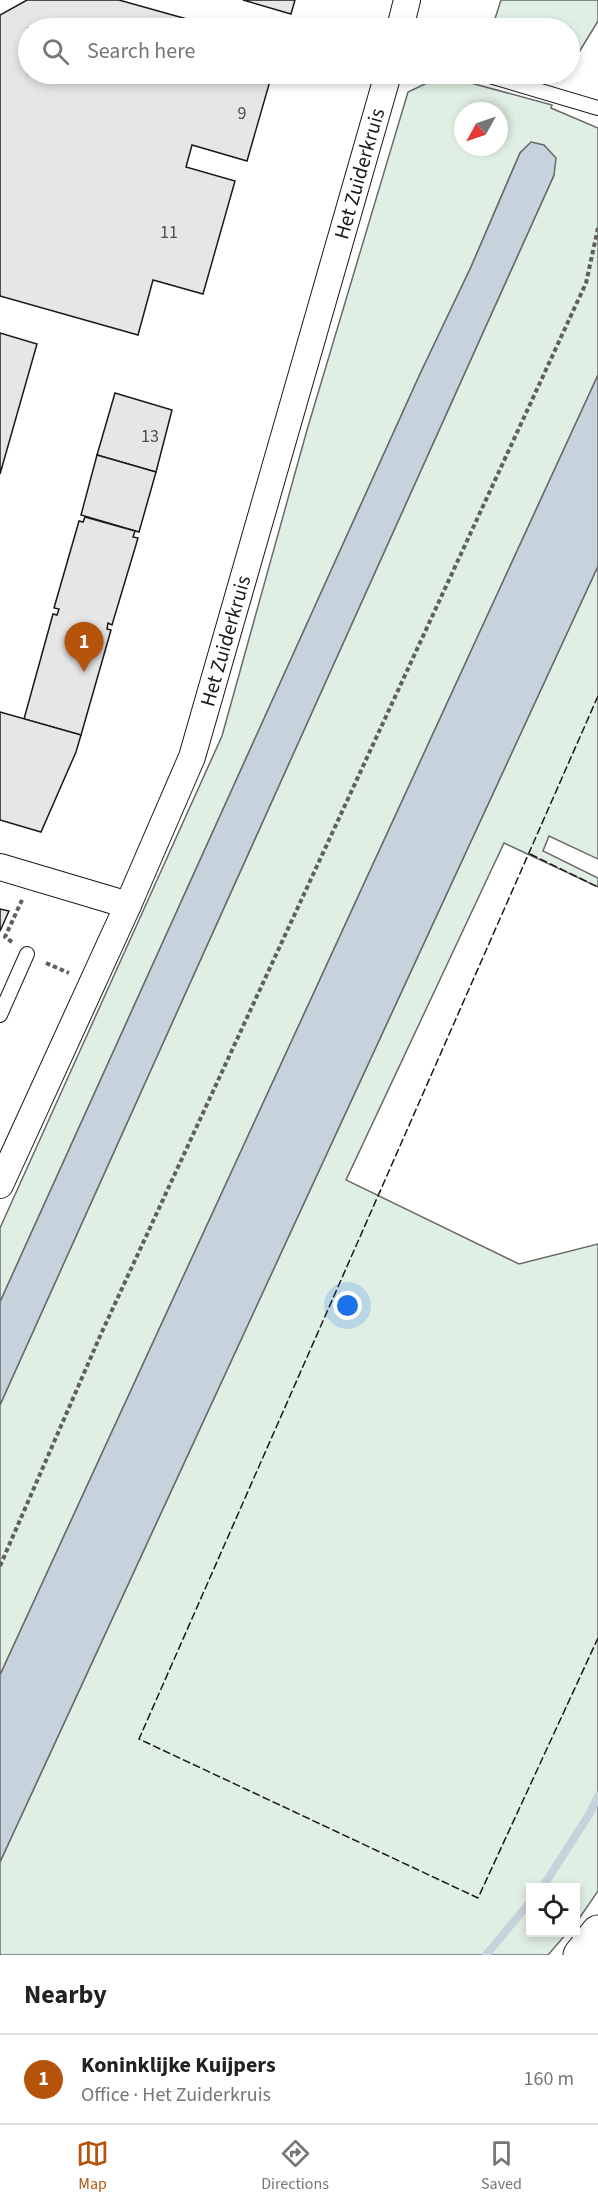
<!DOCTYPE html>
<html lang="en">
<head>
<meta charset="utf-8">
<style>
  :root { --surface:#fff; --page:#f2f2f2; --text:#222; --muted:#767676; --line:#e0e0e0; --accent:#b45309 }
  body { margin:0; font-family:"Source Sans 3",sans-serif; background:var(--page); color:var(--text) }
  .controls { position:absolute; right:18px; bottom:18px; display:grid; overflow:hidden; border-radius:0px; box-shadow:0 3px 9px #0003 }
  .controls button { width:54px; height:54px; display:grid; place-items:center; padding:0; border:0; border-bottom:2px solid var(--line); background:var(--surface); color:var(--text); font:30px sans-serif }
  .compass { position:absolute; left:454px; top:102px; width:54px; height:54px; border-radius:50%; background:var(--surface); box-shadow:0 3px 9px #0003; rotate:230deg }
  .you { position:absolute; left:348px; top:1306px; width:21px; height:21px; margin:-15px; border:4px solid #fff; border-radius:50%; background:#1a73e8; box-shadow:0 0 0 9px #1a73e833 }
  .badge { display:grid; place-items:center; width:39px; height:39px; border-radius:50%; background:var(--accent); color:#fff; font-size:20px; font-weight:700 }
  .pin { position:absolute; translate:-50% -50px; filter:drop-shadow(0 2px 3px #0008) }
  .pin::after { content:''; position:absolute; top:32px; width:21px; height:18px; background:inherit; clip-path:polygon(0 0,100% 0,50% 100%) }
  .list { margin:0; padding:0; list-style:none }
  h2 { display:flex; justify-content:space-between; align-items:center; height:78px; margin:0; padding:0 24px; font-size:26px }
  h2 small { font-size:20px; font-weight:400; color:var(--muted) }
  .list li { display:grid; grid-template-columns:39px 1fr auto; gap:18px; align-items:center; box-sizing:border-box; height:90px; padding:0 24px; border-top:2px solid var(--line) }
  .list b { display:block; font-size:22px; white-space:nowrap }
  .list p { margin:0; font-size:20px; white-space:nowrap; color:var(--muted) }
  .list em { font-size:20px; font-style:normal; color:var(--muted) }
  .icon { flex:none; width:33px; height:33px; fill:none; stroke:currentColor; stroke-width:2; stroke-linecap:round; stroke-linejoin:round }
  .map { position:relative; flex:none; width:598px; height:1955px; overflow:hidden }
  .search { position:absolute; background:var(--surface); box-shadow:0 3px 9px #0003; left:18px; right:18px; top:18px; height:66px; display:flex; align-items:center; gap:15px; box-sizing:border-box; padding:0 21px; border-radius:33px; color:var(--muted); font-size:22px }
  .sheet { height:168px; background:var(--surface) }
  nav { display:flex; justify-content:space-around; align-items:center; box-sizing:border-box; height:84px; border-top:2px solid var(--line); background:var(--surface); font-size:16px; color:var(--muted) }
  nav a { display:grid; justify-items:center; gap:3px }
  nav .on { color:var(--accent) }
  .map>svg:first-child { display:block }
  .green { fill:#e0efe3; stroke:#6a6a6a; stroke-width:1.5; fill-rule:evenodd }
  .water { fill:#c6d2dc; stroke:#6a6a6a; stroke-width:1.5 }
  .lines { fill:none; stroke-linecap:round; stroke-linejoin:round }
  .stream { stroke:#c6d2dc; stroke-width:8 }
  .building { fill:#e6e6e6; stroke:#1a1a1a; stroke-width:1.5 }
  .service-casing { stroke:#1a1a1a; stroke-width:16 }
  .minor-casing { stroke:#1a1a1a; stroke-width:28 }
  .motorway-casing { stroke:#1a1a1a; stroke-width:35 }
  .path { stroke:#5f5f5f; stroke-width:4; stroke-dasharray:4.5 3; stroke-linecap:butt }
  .service { stroke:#fff; stroke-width:14 }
  .minor { stroke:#fff; stroke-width:26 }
  .motorway { stroke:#fff; stroke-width:33 }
  .fence { stroke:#1a1a1a; stroke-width:1.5; stroke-dasharray:8 3; stroke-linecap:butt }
  .labels { text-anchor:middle; stroke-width:4.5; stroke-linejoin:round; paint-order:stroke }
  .number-label { font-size:18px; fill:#4d4d4d }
  .street-label { font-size:21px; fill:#1a1a1a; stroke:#fff }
</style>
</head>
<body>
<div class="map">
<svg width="598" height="1955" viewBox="0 0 598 1955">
  <rect width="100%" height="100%" fill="#fff"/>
  <g class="green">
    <polygon points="501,0 598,0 598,21 570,67 570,28 492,28"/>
    <path d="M456 79 552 105 551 108 598 128V375L0 1675V1405L554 175 531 143 520 153 471 267 420 374 0 1302V1228L222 736 307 430 408 92 429 82ZM463 111H499V147H463Z"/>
    <polygon points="598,566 598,859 549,836 543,851 598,878 598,887 504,843 346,1180 519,1264 598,1244 598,1891 576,1923 576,1888 530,1888 530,1932 567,1933 548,1955 0,1955 0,1862"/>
  </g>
  <g class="water">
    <polygon points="531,142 544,145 556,158 554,175 0,1405 0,1302 420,374 471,267 520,153"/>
    <polygon points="598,375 598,566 0,1862 0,1675"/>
  </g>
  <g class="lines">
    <g class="stream">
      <polyline points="542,1888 590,1813 598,1796"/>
      <polyline points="486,1955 530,1902"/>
    </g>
  </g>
  <g class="building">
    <polygon points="27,0 119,0 219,28 28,28 28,74 272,74 247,161 192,145 186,167 235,181 203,294 153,280 138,335 0,296 0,15"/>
    <polygon points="243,0 295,0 291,14"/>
    <polygon points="0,333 37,344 0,474"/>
    <polygon points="115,393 172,410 156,472 97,455"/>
    <polygon points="97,455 156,472 139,532 81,515"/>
    <polygon points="85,517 135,531 133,537 138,538 112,625 108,623 107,629 111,630 81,735 24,719 53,614 57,615 59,609 54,608 79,521 83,522"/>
    <polygon points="0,712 81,735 76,752 41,832 0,820"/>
    <polygon points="0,909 9,911 0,931"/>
  </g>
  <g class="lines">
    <defs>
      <g id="service">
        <polyline points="483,74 598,108"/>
        <polyline points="0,1015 27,954"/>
      </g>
      <g id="minor">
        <polyline points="400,28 407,0"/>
        <polyline points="0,867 128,905"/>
        <path id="s1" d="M0 1185 128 905 192 757 388 74"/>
      </g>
      <polyline id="motorway" points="580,1955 598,1932"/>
    </defs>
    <use href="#service" class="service-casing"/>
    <use href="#minor" class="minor-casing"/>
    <use href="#motorway" class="motorway-casing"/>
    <g class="path">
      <polyline points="12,942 5,937 22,900"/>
      <polyline points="46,963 69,973"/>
      <polyline points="0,1566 101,1334 586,283 598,228"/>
    </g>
    <use href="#service" class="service"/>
    <use href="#minor" class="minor"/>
    <use href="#motorway" class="motorway"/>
    <g class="fence">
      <polyline points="598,696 139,1739 478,1898 598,1638"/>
      <polyline points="530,854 598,887"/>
    </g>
  </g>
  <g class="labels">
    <g class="number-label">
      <text x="242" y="119">9</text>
      <text x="169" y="238">11</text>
      <text x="150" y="442">13</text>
    </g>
    <g class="street-label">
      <text dy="7" stroke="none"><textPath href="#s1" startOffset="1076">Het Zuiderkruis</textPath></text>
      <text dy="7" stroke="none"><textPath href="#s1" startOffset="590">Het Zuiderkruis</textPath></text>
    </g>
  </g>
</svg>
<div class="controls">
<button><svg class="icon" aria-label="locate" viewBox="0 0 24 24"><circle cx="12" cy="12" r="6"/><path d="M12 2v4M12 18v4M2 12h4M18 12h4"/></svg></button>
</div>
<svg class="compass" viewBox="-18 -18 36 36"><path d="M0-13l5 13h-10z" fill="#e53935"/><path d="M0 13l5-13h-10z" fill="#767676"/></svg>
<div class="you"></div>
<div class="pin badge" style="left:84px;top:672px">1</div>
<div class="search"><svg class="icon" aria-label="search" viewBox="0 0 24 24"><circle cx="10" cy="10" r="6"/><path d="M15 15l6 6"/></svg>Search here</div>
</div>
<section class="sheet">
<h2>Nearby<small></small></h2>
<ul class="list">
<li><span class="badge">1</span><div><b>Koninklijke Kuijpers</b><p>Office · Het Zuiderkruis</p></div><em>160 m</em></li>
</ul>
</section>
<nav>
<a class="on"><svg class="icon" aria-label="map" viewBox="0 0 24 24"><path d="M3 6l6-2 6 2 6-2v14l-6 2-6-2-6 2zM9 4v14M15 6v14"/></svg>Map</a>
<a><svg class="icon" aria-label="directions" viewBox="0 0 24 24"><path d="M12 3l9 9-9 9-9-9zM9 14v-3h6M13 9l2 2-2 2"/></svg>Directions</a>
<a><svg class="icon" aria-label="saved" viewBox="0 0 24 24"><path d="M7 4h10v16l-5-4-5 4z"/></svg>Saved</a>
</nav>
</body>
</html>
